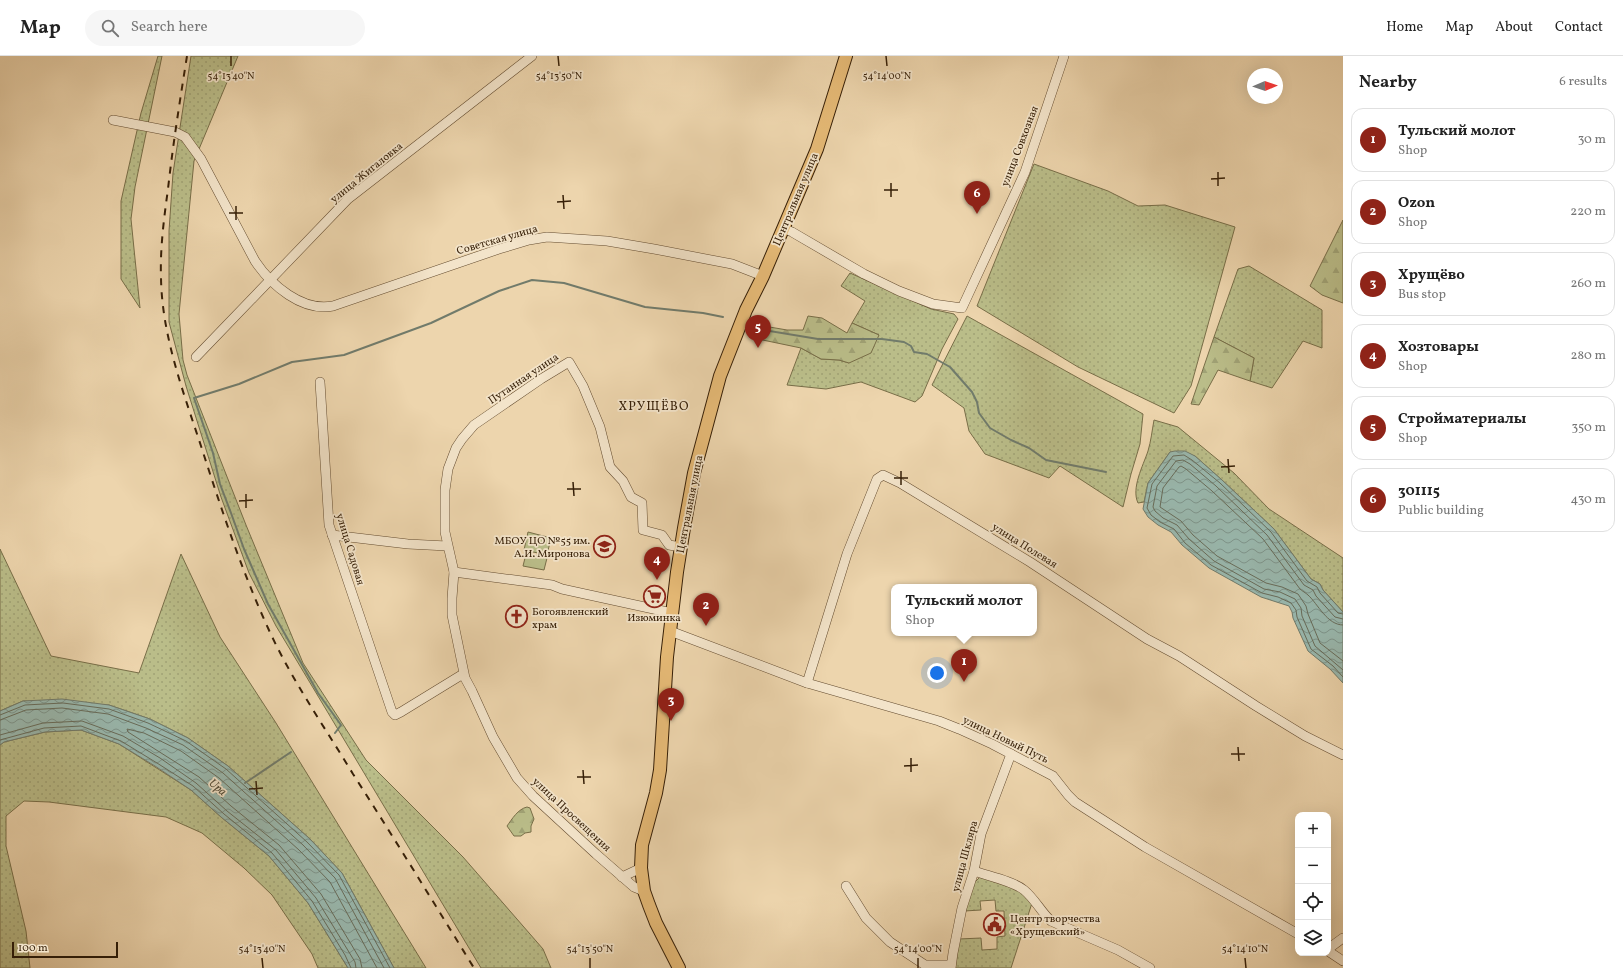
<!DOCTYPE html>
<html lang="en">
<head>
<meta charset="utf-8">
<style>
  :root { --surface:#fff; --page:#f6f6f6; --text:#222; --muted:#767676; --line:#e0e0e0; --accent:#8f2418 }
  body { margin:0; font-family:Vollkorn,serif; background:var(--page); color:var(--text) }
  .controls { position:absolute; right:12px; bottom:12px; display:grid; overflow:hidden; border-radius:8px; box-shadow:0 4px 16px #0002 }
  .controls button { width:36px; height:36px; display:grid; place-items:center; padding:0; border:0; border-bottom:1px solid var(--line); background:var(--surface); color:var(--text); font:20px sans-serif }
  .compass { position:absolute; left:1247px; top:12px; width:36px; height:36px; border-radius:50%; background:var(--surface); box-shadow:0 4px 16px #0002; rotate:88deg }
  .scale { position:absolute; left:12px; bottom:10px; width:106px; box-sizing:border-box; padding-left:4px; border:2px solid #361f07; border-top:0; font-size:11px; line-height:14px; white-space:nowrap; color:#361f07; -webkit-text-stroke:3px #f3e4ca; paint-order:stroke }
  .you { position:absolute; left:937px; top:617px; width:14px; height:14px; margin:-10px; border:3px solid #fff; border-radius:50%; background:#1a73e8; box-shadow:0 0 0 6px #1a73e833 }
  .badge { display:grid; place-items:center; width:26px; height:26px; border-radius:50%; background:var(--accent); color:#fff; font-size:13px; font-weight:700 }
  .pin { position:absolute; translate:-50% -33px; filter:drop-shadow(0 1px 2px #0008) }
  .pin::after { content:''; position:absolute; top:21px; width:14px; height:12px; background:inherit; clip-path:polygon(0 0,100% 0,50% 100%) }
  .popup { position:absolute; left:891px; top:528px; width:146px; height:52px; box-sizing:border-box; display:grid; place-content:center; border-radius:8px; background:var(--surface); filter:drop-shadow(0 1px 3px #0005); font-size:13px; white-space:nowrap; color:var(--muted) }
  .popup b { font-size:15px; color:var(--text) }
  .popup::after { content:''; position:absolute; left:50%; top:100%; margin-left:-8px; border:8px solid transparent; border-top-color:var(--surface) }
  .list { margin:0; padding:0; list-style:none }
  h2 { display:flex; justify-content:space-between; align-items:center; height:52px; margin:0; padding:0 16px; font-size:17px }
  h2 small { font-size:13px; font-weight:400; color:var(--muted) }
  .list li { display:grid; grid-template-columns:26px 1fr auto; gap:12px; align-items:center; box-sizing:border-box; height:64px; margin:0 8px 8px; padding:0 8px; border:1px solid var(--line); border-radius:12px }
  .list b { display:block; font-size:15px; white-space:nowrap }
  .list p { margin:0; font-size:13px; white-space:nowrap; color:var(--muted) }
  .list em { font-size:13px; font-style:normal; color:var(--muted) }
  .icon { flex:none; width:22px; height:22px; fill:none; stroke:currentColor; stroke-width:2; stroke-linecap:round; stroke-linejoin:round }
  .map { position:relative; flex:none; width:1343px; height:912px; overflow:hidden }
  header { display:flex; align-items:center; gap:24px; box-sizing:border-box; height:56px; padding:0 20px; background:var(--surface); border-bottom:1px solid var(--line) }
  header strong { font-size:19px }
  nav { display:flex; gap:22px; margin-inline-start:auto; font-size:14px }
  .search { width:280px; height:36px; background:var(--page); display:flex; align-items:center; gap:10px; box-sizing:border-box; padding:0 14px; border-radius:22px; color:var(--muted); font-size:15px }
  main { display:flex }
  aside { flex:1; background:var(--surface) }
  .map>svg:first-child { display:block }
  .grass { fill:url(#grass-dots); stroke:#786e48 }
  .forest { fill:url(#forest-firs); stroke:#786e48 }
  .pitch { fill:#babd89; stroke:#786e48 }
  .water { fill:url(#water-waves); stroke:#717b6b }
  .lines { fill:none; stroke-linecap:round; stroke-linejoin:round }
  .shore { stroke:#686c5a; stroke-width:1 }
  .stream { stroke:#717b6b; stroke-width:2 }
  .minor-casing { stroke:#644c30; stroke-width:10 }
  .major-casing { stroke:#361f07; stroke-width:14 }
  .minor { stroke:#f3e4ca; stroke-width:9 }
  .major { stroke:#e6ba76; stroke-width:12 }
  .rail { stroke:#361f07; stroke-width:2; stroke-dasharray:7 7; stroke-linecap:butt }
  .ticks { fill:none; stroke:#361f07; stroke-width:1.5 }
  .labels { text-anchor:middle; stroke-width:3.5; stroke-linejoin:round; paint-order:stroke }
  .street-label { font-size:11px; fill:#361f07; stroke:#f3e4ca }
  .poi-label { font-size:11px; fill:#361f07; stroke:#f3e4ca; text-anchor:start }
  .water-label { font-size:12px; font-style:italic; fill:#544d39; stroke:#f3e4ca }
  .quarter-label { font-size:13px; letter-spacing:1px; fill:#361f07; stroke:#f3e4ca }
  .ticks-label { font-size:10px; text-anchor:middle; fill:#361f07; stroke:#f3e4ca; stroke-width:3.5; stroke-linejoin:round; paint-order:stroke }
</style>
</head>
<body>
<header>
<strong>Map</strong>
<div class="search"><svg class="icon" aria-label="search" viewBox="0 0 24 24"><circle cx="10" cy="10" r="6"/><path d="M15 15l6 6"/></svg>Search here</div>
<nav><a>Home</a><a>Map</a><a>About</a><a>Contact</a></nav>
</header>
<main>
<div class="map">
<svg width="1343" height="912" viewBox="0 0 1343 912">
  <defs>
    <pattern id="grass-dots" width="8" height="8" patternUnits="userSpaceOnUse"><rect width="8" height="8" fill="#babd89"/><path d="M2 2h.1M6 6h.1" fill="none" stroke="#a0a275" stroke-width="1.8" stroke-linecap="round"/></pattern>
    <pattern id="forest-firs" width="22" height="20" patternUnits="userSpaceOnUse"><rect width="22" height="20" fill="#babd89"/><path d="M5 1l3.5 6h-7zM16 11l3.5 6h-7z" fill="#a0a275"/></pattern>
    <pattern id="water-waves" width="16" height="10" patternUnits="userSpaceOnUse"><rect width="16" height="10" fill="#99b8ae"/><path d="M0 5q4-4 8 0t8 0" fill="none" stroke="#7e958c"/></pattern>
  </defs>
  <rect width="100%" height="100%" fill="#edd5ad"/>
  <filter id="stains"><feTurbulence type="fractalNoise" baseFrequency=".005" numOctaves="4"/><feColorMatrix values="0 0 0 0 .2 0 0 0 0 .09 0 0 0 0 .02 0 0 0 .5 -.17"/></filter>
  <radialGradient id="worn" r=".72"><stop offset=".6" stop-color="#630" stop-opacity="0"/><stop offset="1" stop-color="#630" stop-opacity=".3"/></radialGradient>
  <g class="grass">
    <polygon points="158,0 162,0 135,131 131,163 140,252 121,223 121,145 141,57"/>
    <polygon points="191,0 238,0 194,105 179,258 183,304 187,319 246,469 303,607 366,704 463,801 543,893 551,912 481,912 276,570 249,517 221,441 186,330 169,266 169,175 173,117"/>
    <polygon points="1034,108 1108,135 1138,150 1165,149 1235,171 1191,330 1174,357 1078,311 977,250"/>
    <polygon points="1249,210 1322,254 1322,292 1303,285 1272,332 1250,325 1254,302 1214,281 1238,213"/>
    <polygon points="850,217 931,253 954,258 958,263 942,293 922,340 915,346 861,326 826,333 787,329 801,292 821,303 839,304 849,307 879,279 852,267 865,245 841,230"/>
    <polygon points="967,260 1143,358 1140,388 1131,418 1123,451 1060,410 1049,422 985,398 969,375 964,352 932,329"/>
    <path d="M1154 364 1178 371 1234 417 1269 453 1343 502V556L1323 534 1320 528 1311 523 1274 473 1222 424 1195 400 1170 396 1148 427 1144 446 1138 447C1131 432 1143 410 1148 395 1151 385 1152 375 1154 364Z"/>
    <polygon points="0,493 51,600 139,617 181,498 220,581 276,667 426,912 394,912 342,817 310,783 228,710 188,682 150,663 109,649 23,645 0,655"/>
    <polygon points="81,674 119,688 191,734 221,761 269,800 308,847 348,912 318,912 312,898 272,839 244,812 202,777 166,761 49,746 24,745 6,760 6,790 26,875 30,912 0,912 0,689 4,686 45,676"/>
    <polygon points="980,821 1018,833 1032,847 1011,912 955,912 959,883 981,882 982,894 997,893 997,881 1005,880 1004,855 996,855 995,844 980,845 981,854 964,855 974,827"/>
  </g>
  <g class="forest">
    <polygon points="1343,164 1343,247 1322,239 1310,230"/>
    <polygon points="808,260 822,262 847,277 852,267 879,279 871,297 849,307 839,304 821,303 801,292 753,282 758,269 787,274 803,274"/>
    <polygon points="1214,281 1254,302 1250,325 1218,314 1199,349 1191,348"/>
    <path d="M527 751 530 752 534 763 531 770V776L525 777 521 780H514L507 770C512 763 518 753 527 751Z"/>
  </g>
  <g class="pitch">
    <polygon points="528,476 551,482 547,499 524,494"/>
    <polygon points="526,498 547,502 544,514 523,510"/>
  </g>
  <g class="water">
    <polygon points="1175,395 1185,395 1195,400 1222,424 1274,473 1311,523 1320,528 1323,534 1343,556 1343,627 1330,613 1308,595 1293,562 1292,556 1289,550 1261,541 1209,512 1182,489 1171,476 1158,469 1148,461 1143,453 1148,427 1170,396"/>
    <polygon points="62,643 109,649 150,663 188,682 228,710 310,783 342,817 394,912 348,912 308,847 269,800 221,761 191,734 155,710 119,688 81,674 45,676 4,686 0,689 0,655 23,645"/>
  </g>
  <g class="lines">
    <g class="shore">
      <polyline points="1343,558 1338,557 1320,537 1317,531 1307,525 1271,476 1220,427 1192,404 1184,399 1173,400 1152,428 1147,452 1151,459 1160,466 1174,473 1185,487 1211,509 1262,537 1278,541 1291,547 1296,554 1297,561 1311,593 1333,610 1343,621"/>
      <polyline points="1343,563 1335,561 1316,540 1313,534 1304,529 1267,479 1216,430 1190,408 1183,404 1176,405 1157,430 1153,451 1155,455 1163,462 1177,469 1189,483 1214,505 1264,533 1280,536 1295,543 1301,552 1302,560 1315,590 1343,614"/>
      <path d="M1343 569C1327 569 1318 548 1308 539 1306 537 1302 535 1300 533L1263 483 1212 435 1186 413 1181 410 1179 411 1163 432 1160 451 1181 465 1193 479 1217 500 1266 527 1282 531 1298 538 1306 550 1308 558 1320 587 1343 605"/>
      <polyline points="0,659 25,649 63,647 109,653 148,667 186,685 226,713 307,786 339,819 390,912"/>
      <polyline points="0,664 26,654 62,652 108,658 146,672 183,689 223,717 303,789 335,822 384,912"/>
      <polyline points="0,679 43,667 82,665 123,680 160,702 196,727 227,755 276,794 316,842 355,906 356,912"/>
      <polyline points="0,684 44,672 81,670 121,685 157,707 193,730 224,758 272,797 312,845 345,899 351,912"/>
      <polyline points="362,912 360,903 321,838 279,789 231,750 199,721 128,676 127,673 144,677 181,695 219,722 299,794 330,826 377,912"/>
    </g>
    <g class="stream">
      <polyline points="758,273 818,283 882,283 904,286 911,290 914,296 927,298 950,311 972,336 977,346 979,357 990,372 1011,384 1029,392 1046,404 1106,416"/>
      <polyline points="335,677 341,669 318,637 268,548 244,493 231,457 220,428 213,397 194,342 239,328 292,306 344,299 431,267 499,235 532,224 564,227 645,251 703,257 723,261"/>
      <polyline points="245,727 291,696"/>
    </g>
    <defs>
      <g id="minor">
        <path d="M113 64 175 76 185 81 201 103 255 205C271 229 302 256 333 250L499 193 529 184 547 181 607 185 654 193 732 208 763 220"/>
        <polyline points="783,172 792,176 864,218 899,235 933,248 962,252 1025,116 1064,0"/>
        <polyline points="196,301 348,143 532,0"/>
        <polyline points="320,326 329,469 392,656 395,659 401,656 463,618"/>
        <polyline points="332,479 408,488 447,490"/>
        <polyline points="454,516 552,529 562,533 672,557"/>
        <polyline points="670,575 807,627 939,665 959,673 992,688 1053,720 1068,739 1075,746 1145,791 1298,878"/>
        <polyline points="807,627 847,498 877,423 883,419 900,427 1030,506 1147,583 1179,600 1256,650 1305,680 1343,699"/>
        <path d="M974 815C988 820 1013 825 1024 834 1035 843 1041 856 1051 865L1118 894 1150 912"/>
        <polyline points="622,821 641,812"/>
        <polyline points="846,830 866,862 890,886 925,909 951,909"/>
        <polyline points="644,835 634,831 596,798 533,740 517,722 493,681 472,635 465,622 452,559 452,542 454,516 445,476 445,434 448,413 456,392 462,383 474,369 541,323 569,306 583,330 600,371 610,411 623,425 631,441 642,447 643,474 662,479 669,489 681,491"/>
        <polyline points="1328,893 1343,882"/>
        <polyline points="1328,895 1343,905"/>
        <polyline points="951,912 953,897 962,852 974,815 981,778 1011,698"/>
      </g>
      <polyline id="major" points="679,912 656,867 649,849 644,835 641,812 642,789 656,737 660,714 667,601 677,516 684,472 694,417 720,320 746,254 763,220 817,93 846,0"/>
    </defs>
    <use href="#minor" class="minor-casing"/>
    <use href="#major" class="major-casing"/>
    <use href="#minor" class="minor"/>
    <use href="#major" class="major"/>
    <path class="rail" d="M187 0C180 44 173 88 168 133 164 162 160 192 161 222 162 280 183 335 201 390 221 452 241 513 268 572 291 623 324 670 353 718 394 782 434 847 474 912"/>
  </g>
  <path class="ticks" d="M231 0V10M558 0 559 10M886 0 887 10M1218 116V130M1211 123 1225 122M891 127V141M884 134H898M563 139 564 153M557 146 571 145M236 150V164M229 157H243M1228 403 1229 417M1221 411 1235 410M901 415V429M894 422H908M573 426 574 440M567 433H581M246 438V452M239 445 253 444M1238 691 1239 705M1231 698H1245M911 702V716M904 710 918 709M583 714 584 728M577 721H591M256 725 257 739M249 733 263 732M262 902 263 912M590 902V912M918 902V912M1245 902 1246 912"/>
  <defs>
    <symbol id="school-ring" viewBox="-11 -11 22 22"><circle r="9.5" fill="#f3e4ca" stroke="#8f2418" stroke-width="1.5"/><path d="M0-5L7-2L0 1L-7-2ZM-4 1L0 2.5L4 1V4Q0 6-4 4Z" fill="#8f2418"/></symbol>
    <symbol id="supermarket-ring" viewBox="-11 -11 22 22"><circle r="9.5" fill="#f3e4ca" stroke="#8f2418" stroke-width="1.5"/><path d="M-6-5.5h2.5l.6 2H6L4.5 2H-2.5L-4.4-4H-6ZM-1.5 3.2a1.3 1.3 0 1 0 .1 0ZM3 3.2a1.3 1.3 0 1 0 .1 0Z" fill="#8f2418"/></symbol>
    <symbol id="church-ring" viewBox="-11 -11 22 22"><circle r="9.5" fill="#f3e4ca" stroke="#8f2418" stroke-width="1.5"/><path d="M-1.2-6h2.4v3.5h3.3v2.4h-3.3V6h-2.4V-.1h-3.3v-2.4h3.3Z" fill="#8f2418"/></symbol>
    <symbol id="civic-ring" viewBox="-11 -11 22 22"><circle r="9.5" fill="#f3e4ca" stroke="#8f2418" stroke-width="1.5"/><path d="M-.6-6.5H3V-4.5H.6V-3L4-1V1h2V6H-6V1h2V-1L-.6-3ZM-1.2 2.5V6h2.4V2.5Z" fill="#8f2418"/></symbol>
  </defs>
  <g fill-rule="evenodd">
    <use href="#school-ring" x="592" y="478" width="25" height="25"/>
    <use href="#supermarket-ring" x="642" y="528" width="25" height="25"/>
    <use href="#church-ring" x="504" y="548" width="25" height="25"/>
    <use href="#civic-ring" x="982" y="856" width="25" height="25"/>
  </g>
  <g class="labels">
    <g class="street-label">
      <text transform="translate(1019 90) rotate(-69)" y="4">улица Совхозная</text>
      <text transform="translate(366 116) rotate(-39)" y="4">улица Жигаловка</text>
      <text transform="translate(795 143) rotate(-67)" y="4">Центральная улица</text>
      <text transform="translate(497 183) rotate(-16)" y="4">Советская улица</text>
      <text transform="translate(523 322) rotate(-34)" y="4">Путанная улица</text>
      <text transform="translate(689 448) rotate(-79)" y="4">Центральная улица</text>
      <text transform="translate(1025 489) rotate(32)" y="4">улица Полевая</text>
      <text transform="translate(351 493) rotate(73)" y="4">улица Садовая</text>
      <text transform="translate(1006 683) rotate(26)" y="4">улица Новый Путь</text>
      <text transform="translate(572 758) rotate(43)" y="4">улица Просвещения</text>
      <text transform="translate(964 800) rotate(-75)" y="4">улица Шкляра</text>
    </g>
    <g class="poi-label">
      <text x="590" y="488" text-anchor="end">МБОУ ЦО №55 им.<tspan x="590" dy="13">А.И. Миронова</tspan></text>
      <text x="532" y="559">Богоявленский<tspan x="532" dy="13">храм</tspan></text>
      <text x="654" y="565" text-anchor="middle">Изюминка</text>
      <text x="1010" y="866">Центр творчества<tspan x="1010" dy="13">«Хрущевский»</tspan></text>
    </g>
    <g class="water-label">
      <text transform="translate(218 731) rotate(40)" y="4">Upa</text>
    </g>
    <g class="quarter-label">
      <text x="654" y="354">ХРУЩЁВО</text>
    </g>
  </g>
  <g class="ticks-label">
    <text x="231" y="23">54°13'40"N</text>
    <text x="559" y="23">54°13'50"N</text>
    <text x="887" y="23">54°14'00"N</text>
    <text x="262" y="896">54°13'40"N</text>
    <text x="590" y="896">54°13'50"N</text>
    <text x="918" y="896">54°14'00"N</text>
    <text x="1245" y="896">54°14'10"N</text>
  </g>
  <rect width="100%" height="100%" filter="url(#stains)"/>
  <rect width="100%" height="100%" fill="url(#worn)"/>
</svg>
<div class="controls">
<button>+</button>
<button>−</button>
<button><svg class="icon" aria-label="locate" viewBox="0 0 24 24"><circle cx="12" cy="12" r="6"/><path d="M12 2v4M12 18v4M2 12h4M18 12h4"/></svg></button>
<button><svg class="icon" aria-label="layers" viewBox="0 0 24 24"><path d="M12 4l9 5-9 5-9-5zM3 14l9 5 9-5"/></svg></button>
</div>
<svg class="compass" viewBox="-18 -18 36 36"><path d="M0-13l5 13h-10z" fill="#e53935"/><path d="M0 13l5-13h-10z" fill="#767676"/></svg>
<div class="scale">100 m</div>
<div class="you"></div>
<div class="pin badge" style="left:964px;top:626px">1</div>
<div class="popup"><b>Тульский молот</b>Shop</div>
<div class="pin badge" style="left:706px;top:570px">2</div>
<div class="pin badge" style="left:671px;top:665px">3</div>
<div class="pin badge" style="left:657px;top:524px">4</div>
<div class="pin badge" style="left:758px;top:292px">5</div>
<div class="pin badge" style="left:977px;top:158px">6</div>
</div>
<aside>
<h2>Nearby<small>6 results</small></h2>
<ul class="list">
<li><span class="badge">1</span><div><b>Тульский молот</b><p>Shop</p></div><em>30 m</em></li>
<li><span class="badge">2</span><div><b>Ozon</b><p>Shop</p></div><em>220 m</em></li>
<li><span class="badge">3</span><div><b>Хрущёво</b><p>Bus stop</p></div><em>260 m</em></li>
<li><span class="badge">4</span><div><b>Хозтовары</b><p>Shop</p></div><em>280 m</em></li>
<li><span class="badge">5</span><div><b>Стройматериалы</b><p>Shop</p></div><em>350 m</em></li>
<li><span class="badge">6</span><div><b>301115</b><p>Public building</p></div><em>430 m</em></li>
</ul>
</aside>
</main>
</body>
</html>
